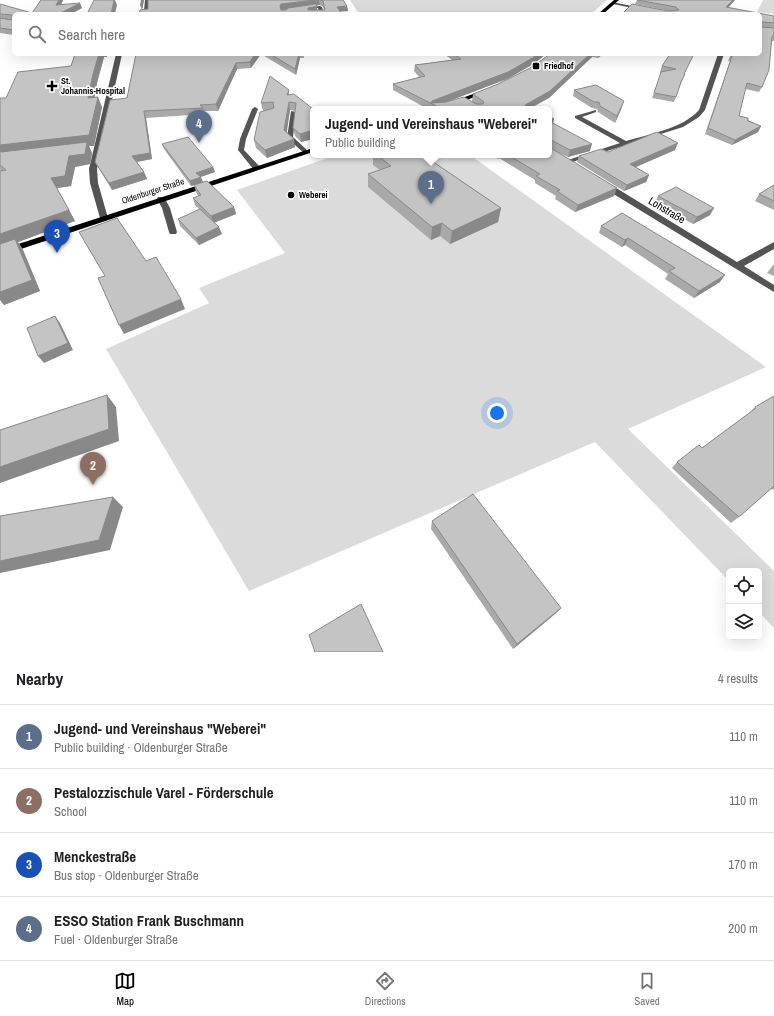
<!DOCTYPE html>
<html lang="en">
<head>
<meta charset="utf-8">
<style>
  :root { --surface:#fff; --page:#f2f2f2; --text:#202124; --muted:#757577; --line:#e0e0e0; --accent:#000 }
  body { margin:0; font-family:"Archivo Narrow",sans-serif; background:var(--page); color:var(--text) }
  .controls { position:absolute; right:12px; bottom:12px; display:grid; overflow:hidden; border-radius:6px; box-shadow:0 4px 16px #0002 }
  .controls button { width:36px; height:36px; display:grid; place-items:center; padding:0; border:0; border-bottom:1px solid var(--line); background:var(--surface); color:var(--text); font:20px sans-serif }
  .you { position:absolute; left:497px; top:413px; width:14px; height:14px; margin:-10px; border:3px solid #fff; border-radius:50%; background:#1a73e8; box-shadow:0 0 0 6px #1a73e833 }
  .badge { display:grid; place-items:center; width:26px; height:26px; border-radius:50%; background:var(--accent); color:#fff; font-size:13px; font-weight:700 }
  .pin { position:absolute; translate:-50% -33px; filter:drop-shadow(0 1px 2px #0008) }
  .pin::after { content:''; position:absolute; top:21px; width:14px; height:12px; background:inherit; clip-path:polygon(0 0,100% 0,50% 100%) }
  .popup { position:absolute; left:310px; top:106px; width:242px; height:52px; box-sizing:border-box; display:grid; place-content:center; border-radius:6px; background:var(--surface); filter:drop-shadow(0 1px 3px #0005); font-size:13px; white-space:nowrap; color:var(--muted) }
  .popup b { font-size:15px; color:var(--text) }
  .popup::after { content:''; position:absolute; left:50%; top:100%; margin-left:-8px; border:8px solid transparent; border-top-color:var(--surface) }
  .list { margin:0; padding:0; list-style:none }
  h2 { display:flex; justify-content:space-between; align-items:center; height:52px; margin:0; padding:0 16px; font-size:17px }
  h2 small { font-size:13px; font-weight:400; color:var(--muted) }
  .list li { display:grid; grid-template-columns:26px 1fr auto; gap:12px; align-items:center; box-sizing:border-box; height:64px; padding:0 16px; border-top:1px solid var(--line) }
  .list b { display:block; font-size:15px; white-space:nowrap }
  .list p { margin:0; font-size:13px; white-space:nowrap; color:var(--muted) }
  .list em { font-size:13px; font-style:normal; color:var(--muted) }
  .icon { flex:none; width:22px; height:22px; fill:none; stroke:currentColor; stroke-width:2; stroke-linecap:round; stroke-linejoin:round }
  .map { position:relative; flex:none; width:774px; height:652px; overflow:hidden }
  .search { position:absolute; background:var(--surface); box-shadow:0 4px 16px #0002; left:12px; right:12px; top:12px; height:44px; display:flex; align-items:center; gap:10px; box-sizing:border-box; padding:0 14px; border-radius:6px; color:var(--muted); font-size:15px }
  .sheet { height:308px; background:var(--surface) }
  nav { display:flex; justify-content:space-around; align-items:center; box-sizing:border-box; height:56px; border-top:1px solid var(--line); background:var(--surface); font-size:11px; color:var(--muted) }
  nav a { display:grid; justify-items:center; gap:2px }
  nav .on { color:var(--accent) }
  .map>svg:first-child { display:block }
  .green { fill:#dbdbdb }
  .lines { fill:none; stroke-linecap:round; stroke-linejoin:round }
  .minor { fill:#545454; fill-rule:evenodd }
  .major { fill:#000; fill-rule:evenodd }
  .wall { fill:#a9a9a9; fill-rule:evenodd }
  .shaded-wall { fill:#898989 }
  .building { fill:#c4c4c4; stroke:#898989 }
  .poi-dot { fill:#000; stroke:#fff; stroke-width:1.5 }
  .labels { text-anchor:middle; stroke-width:3.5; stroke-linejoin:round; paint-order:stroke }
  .far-poi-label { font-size:9px; font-weight:bold; fill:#000; stroke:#fff; text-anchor:start }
  .far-street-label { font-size:9px; fill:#000; stroke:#fff }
  .street-label { font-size:11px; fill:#000; stroke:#fff }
</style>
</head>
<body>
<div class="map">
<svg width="774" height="652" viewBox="0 0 774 652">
  <rect width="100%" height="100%" fill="#fff"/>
  <g class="green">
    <polygon points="350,0 607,0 591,14 359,14"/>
    <polygon points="763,0 774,0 774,14 757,12"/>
    <polygon points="336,155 470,155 766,367 628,429 774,571 774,628 759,612 759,571 729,571 729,581 595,442 249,591 106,349 209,303 199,288 285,253 237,190"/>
  </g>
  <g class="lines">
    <g class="minor">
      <polygon points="145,0 149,0 148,14 128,14 144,11"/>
      <polygon points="612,2 642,8 644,9 642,10 613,4"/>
      <polygon points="320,6 322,7 324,14 310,14 319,12 318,8 287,12 287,14 283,14 282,11"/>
      <polygon points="116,54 122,54 97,169 98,183 108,218 104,220 100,218 90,183 89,169"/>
      <path d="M718 54H724L705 110 699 117 683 127 569 163H565V161L620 143 575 118V116L596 110V112L582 117 626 141C649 134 682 129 699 110Z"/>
      <polygon points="255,107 258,109 246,139 244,150 261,168 257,170 254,170 238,150 240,139 252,109"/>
      <polygon points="291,111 296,112 293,137 308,151 308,153 304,153 287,138"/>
      <polygon points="602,183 608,183 737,262 774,242 774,249 744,266 774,285 774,292 602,187"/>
      <polygon points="158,197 164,197 170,208 177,232 176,234 170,234 169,232 162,208 157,199"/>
    </g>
    <g class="major">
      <polygon points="614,0 619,0 603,14 598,14"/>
      <polygon points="484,90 487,92 486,93 441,109 432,109"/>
      <polygon points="313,148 313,152 0,256 0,250"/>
    </g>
  </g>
  <g class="wall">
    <polygon points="41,0 63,0 61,4 82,8 71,14 14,14 14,35 0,33 0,4 32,13"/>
    <path d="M141 0H144L142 10 148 9V0H343L347 6 348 11H340L142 10ZM317 5H320L323 7 324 10H317Z"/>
    <polygon points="637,0 735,0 728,8 774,16 774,41 772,41 762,87 759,92 745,89 739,116 761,126 758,132 732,145 705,134 730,61 728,61 731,54 760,14 615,14 623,14 624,12 670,11 635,4"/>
    <polygon points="75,54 107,54 107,57 104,57 97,83 94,98 102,107 94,146 89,146 92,153 90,164 75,167 71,186 57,188 75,221 18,242 23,250 40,291 4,305 1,171 0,170 0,98 6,98 71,66"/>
    <polygon points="136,54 261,54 251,68 237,69 218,111 204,111 205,114 146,118 152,159 137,162 144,172 147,179 112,190 99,169 95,162 127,98"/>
    <polygon points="261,54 322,54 322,55 304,56 304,58 300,58 296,75"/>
    <polygon points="444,54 546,54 535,63 507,79 446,102 472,101 473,94 498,84 532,67 550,54 603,54 598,58 592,57 549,98 531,108 534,109 428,109 393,90 393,84 419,77 414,71 415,65 452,60"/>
    <polygon points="670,54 684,74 683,79 680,86 674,102 652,98 661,72 662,72 660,72 662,66"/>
    <polygon points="289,90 289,95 313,109 313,139 301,142 295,136 293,128 295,111 290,110 286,132 295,147 267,158 256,148 254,140 266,110 263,111 261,103"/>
    <polygon points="574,90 622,107 615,123 598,112 597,109 592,108 573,96"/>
    <polygon points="549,116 554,119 553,123 590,151 568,157 559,153 614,196 575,212 555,199 556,196 535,183 535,180 499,158 498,159 490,155 549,155"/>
    <polygon points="162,144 213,167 215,172 200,177 203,182 191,186 164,149"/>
    <polygon points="675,150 635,167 649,175 646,182 624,191 577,162 579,156 608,152"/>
    <polygon points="373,155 423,155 501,208 498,222 450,244 440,236 431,240 368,187 368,174 380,170 373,165"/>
    <polygon points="194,185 234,207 236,214 214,223 222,234 199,245 180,226 178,219 200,210 195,205 193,198 198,196 196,192"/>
    <polygon points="774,185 774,210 755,201 759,194"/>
    <polygon points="658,196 710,215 693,224 655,203"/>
    <polygon points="622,213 720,282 694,298 665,279 668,274 625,245 622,247 599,233 601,226"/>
    <polygon points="774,264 774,276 767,273"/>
    <polygon points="774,396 774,489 773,490 771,489 739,517 731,523 672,468 677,462 702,448 749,413 755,407"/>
    <polygon points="432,521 561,608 555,614 513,649 431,529"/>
  </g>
  <g class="shaded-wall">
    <polygon points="59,0 63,0 59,10 56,5"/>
    <polygon points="114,0 115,0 117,5 115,14 111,14"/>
    <polygon points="141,0 144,0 142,10 140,5"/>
    <polygon points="315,0 319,0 320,5 282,10 281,11 280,6 281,4"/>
    <polygon points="733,0 735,0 724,12 726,7"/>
    <polygon points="80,3 82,8 71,14 59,14"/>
    <polygon points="317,6 317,11 309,13 308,8"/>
    <polygon points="347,6 348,11 337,12 337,7"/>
    <polygon points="99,54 107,54 107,57 104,57 97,83 93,108 88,98 93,74"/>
    <polygon points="255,54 261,54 251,68 250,62"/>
    <polygon points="299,54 300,58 296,75 295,69"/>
    <polygon points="539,54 546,54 535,63 507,79 436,106 431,103 432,101"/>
    <polygon points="590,54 593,54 592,57 549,98 528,109 525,105"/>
    <polygon points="600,54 603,54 598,58"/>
    <polygon points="236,63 237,69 218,111 216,104"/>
    <polygon points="98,97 102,107 94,146 89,146 92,153 90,164 75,167 71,186 57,188 0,154 0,145"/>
    <polygon points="624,101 622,107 615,123 617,116"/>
    <polygon points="289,102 290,110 286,138 284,130"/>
    <polygon points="144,111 146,118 152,159 135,162 132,156"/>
    <polygon points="554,119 552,126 549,127 549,121"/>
    <polygon points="761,126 758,132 732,145 735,140"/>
    <polygon points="313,130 313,139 301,142 300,134"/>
    <polygon points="294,139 295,147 267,158 265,150"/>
    <polygon points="678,143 675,150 627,171 630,164"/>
    <polygon points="592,144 590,151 568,157 570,150"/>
    <polygon points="498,155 500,155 499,158 498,159"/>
    <polygon points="213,167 215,172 198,178 196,173"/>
    <polygon points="144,172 147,179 112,190 109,183"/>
    <polygon points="649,175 646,182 624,191 627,185"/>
    <polygon points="201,177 203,182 191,186 190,181"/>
    <polygon points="617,188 614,196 575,212 578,205"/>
    <polygon points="234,207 236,214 213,223 211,216"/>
    <polygon points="501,208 498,222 450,244 452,231"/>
    <polygon points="714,208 710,215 693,224 697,217"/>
    <polygon points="69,210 75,221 18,242 23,250 40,291 4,305 0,300 0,234"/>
    <polygon points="442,223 440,236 431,240 432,227"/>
    <polygon points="219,227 222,234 199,245 196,238"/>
    <polygon points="628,238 625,245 622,247 625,240"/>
    <polygon points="725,275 720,282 694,298 699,291"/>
    <polygon points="181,299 185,309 124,334 119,325"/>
    <polygon points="55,316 60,323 73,350 44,363 38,356"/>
    <polygon points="107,395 116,407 119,441 0,483 0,467"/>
    <polygon points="113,497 123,507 110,550 0,573 0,561"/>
    <polygon points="561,608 555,614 513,649 517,644"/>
  </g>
  <g class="building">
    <polygon points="41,0 59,0 56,5 80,3 59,14 14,14 14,30 0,28 0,18 12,20 12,15 0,14 0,4 32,13"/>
    <polygon points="94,0 114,0 111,14 87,14"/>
    <polygon points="148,0 315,0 281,4 280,6 281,10 286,10 288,8 316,4 317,6 308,8 308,10 325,10 323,1 320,0 343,0 347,6 337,7 342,14 139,14 140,10 148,9"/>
    <polygon points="637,0 733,0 726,7 774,16 774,23 763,22 761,23 762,27 774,28 774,36 772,36 769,70 762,87 747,83 739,116 748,118 748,121 761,126 735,140 708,128 732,56 730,56 731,54 760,54 760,14 635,14 624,12 632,4 668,11 679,10 676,7"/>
    <polygon points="616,13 624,14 615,14"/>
    <polygon points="75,54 99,54 93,74 88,98 98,97 89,135 0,145 0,98 6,98 18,72 71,66"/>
    <polygon points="136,54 255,54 250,62 236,63 216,104 200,105 203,108 144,111 150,153 132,156 144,172 109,183 95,162 110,100 127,98"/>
    <polygon points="270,54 299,54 295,69"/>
    <polygon points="454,54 539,54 536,56 508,72 432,101 431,103 446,102 464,97 476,104 483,104 484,102 473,94 498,84 532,67 550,54 590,54 550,91 525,105 534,109 442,109 393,84 425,76 415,65 461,59"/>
    <polygon points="670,54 694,54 684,74 685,74 681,82 676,97 654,93 661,72 676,69 662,66"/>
    <polygon points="270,76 289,90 287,95 294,94 313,109 313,130 300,134 293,128 296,103 289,102 284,130 294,139 265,150 254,140 260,112 274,108 273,102 261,103"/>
    <polygon points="596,85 624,101 617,116 600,106 599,102 594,102 574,90"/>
    <polygon points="549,116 554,119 549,121"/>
    <polygon points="549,121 592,144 570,150 551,140 549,147 617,188 578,205 557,191 560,190 536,176 540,174 508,155 549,155"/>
    <polygon points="657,132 678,143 630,164 649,175 627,185 579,156 601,149 608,152"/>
    <polygon points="188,137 213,167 196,173 201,177 190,181 162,144"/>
    <polygon points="87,142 85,154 69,156 65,176 51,178 69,210 0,234 0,171 6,170 0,165 0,151 1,152"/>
    <polygon points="377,155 423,155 501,208 452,231 442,223 432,227 368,174 391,166"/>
    <polygon points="207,181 234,207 211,216 193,198 201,195 194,185"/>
    <polygon points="774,185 774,201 759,194"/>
    <polygon points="676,187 714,208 697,217 658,196"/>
    <polygon points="200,209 219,227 196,238 178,219"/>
    <polygon points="622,213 725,275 699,291 669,271 675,268 628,238 625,240 601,226"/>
    <polygon points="117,218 146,261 156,257 181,299 119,325 98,278 105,276 79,232"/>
    <polygon points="15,239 32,280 0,292 0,244"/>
    <polygon points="55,316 68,343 38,356 27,328"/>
    <polygon points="107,395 109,429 0,467 0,430"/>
    <polygon points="774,396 774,486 739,517 677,462 699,445 702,448 756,408 755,407"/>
    <polygon points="473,494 561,608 517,644 432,521"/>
    <polygon points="113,497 99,540 0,561 0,516"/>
    <polygon points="361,604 383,652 315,652 309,635"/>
  </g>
  <g class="poi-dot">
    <rect x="532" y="62" width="8" height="8" rx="2"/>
    <path d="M50 80h4v4h4v4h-4v4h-4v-4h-4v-4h4z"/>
    <circle cx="291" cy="195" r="4"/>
  </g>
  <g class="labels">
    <g class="far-poi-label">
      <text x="544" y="69">Friedhof</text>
      <text x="61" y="84">St.<tspan x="61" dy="10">Johannis-Hospital</tspan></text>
      <text x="299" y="198">Weberei</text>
    </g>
    <g class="far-street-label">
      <text transform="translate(153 191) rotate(-18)" y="3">Oldenburger Straße</text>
    </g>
    <g class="street-label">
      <text transform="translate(667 210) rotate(31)" y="4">Lohstraße</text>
    </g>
  </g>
</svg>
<div class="controls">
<button><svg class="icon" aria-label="locate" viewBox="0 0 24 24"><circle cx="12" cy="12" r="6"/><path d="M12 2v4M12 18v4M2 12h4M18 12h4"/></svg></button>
<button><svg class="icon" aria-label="layers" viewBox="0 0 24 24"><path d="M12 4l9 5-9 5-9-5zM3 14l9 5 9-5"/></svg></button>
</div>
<div class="you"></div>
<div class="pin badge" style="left:431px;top:204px;background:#5c6f8a">1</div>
<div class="popup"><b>Jugend- und Vereinshaus &quot;Weberei&quot;</b>Public building</div>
<div class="pin badge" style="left:93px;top:485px;background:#8d6e63">2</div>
<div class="pin badge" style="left:57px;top:253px;background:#1a4fb4">3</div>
<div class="pin badge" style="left:199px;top:143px;background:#5c6f8a">4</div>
<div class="search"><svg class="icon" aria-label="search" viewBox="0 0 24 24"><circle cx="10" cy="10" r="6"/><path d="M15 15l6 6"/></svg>Search here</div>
</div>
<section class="sheet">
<h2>Nearby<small>4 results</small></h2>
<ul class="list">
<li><span class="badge" style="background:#5c6f8a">1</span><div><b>Jugend- und Vereinshaus &quot;Weberei&quot;</b><p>Public building · Oldenburger Straße</p></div><em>110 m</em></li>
<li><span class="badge" style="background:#8d6e63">2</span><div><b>Pestalozzischule Varel - Förderschule</b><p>School</p></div><em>110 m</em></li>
<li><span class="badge" style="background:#1a4fb4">3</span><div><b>Menckestraße</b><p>Bus stop · Oldenburger Straße</p></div><em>170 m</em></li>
<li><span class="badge" style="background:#5c6f8a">4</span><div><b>ESSO Station Frank Buschmann</b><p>Fuel · Oldenburger Straße</p></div><em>200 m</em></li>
</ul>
</section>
<nav>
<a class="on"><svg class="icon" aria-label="map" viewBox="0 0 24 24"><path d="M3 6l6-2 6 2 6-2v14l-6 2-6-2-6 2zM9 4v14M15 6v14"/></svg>Map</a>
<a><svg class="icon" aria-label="directions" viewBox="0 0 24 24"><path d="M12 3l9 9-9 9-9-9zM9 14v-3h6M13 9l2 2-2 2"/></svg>Directions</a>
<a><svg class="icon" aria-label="saved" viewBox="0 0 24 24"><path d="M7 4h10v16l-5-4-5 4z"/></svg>Saved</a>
</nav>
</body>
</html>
